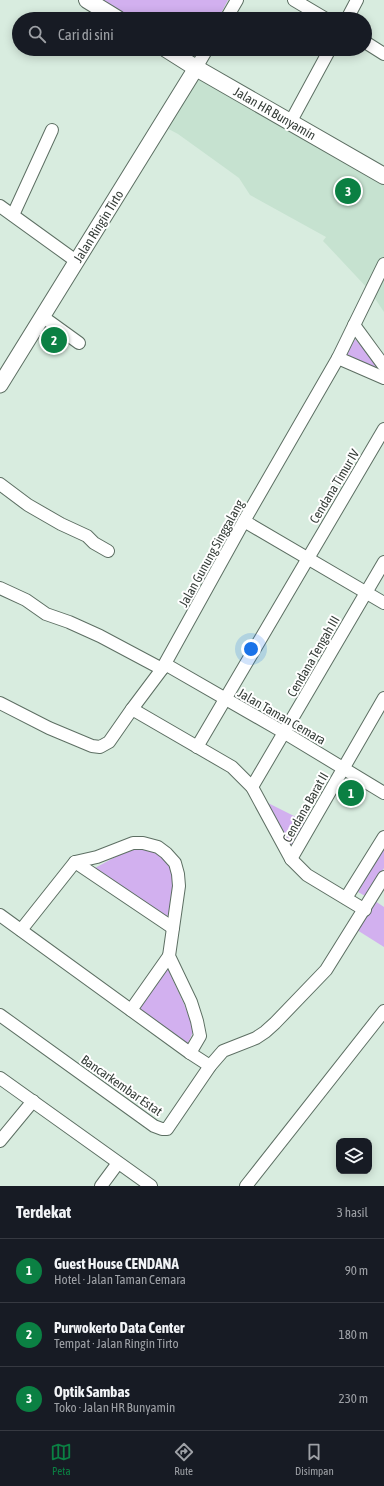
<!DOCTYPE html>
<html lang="id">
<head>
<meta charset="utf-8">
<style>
  :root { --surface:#171b24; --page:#242831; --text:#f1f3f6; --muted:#9ea1a6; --line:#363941; --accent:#0b8043 }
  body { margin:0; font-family:"Asap Condensed",sans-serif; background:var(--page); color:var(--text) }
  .controls { position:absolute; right:12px; bottom:12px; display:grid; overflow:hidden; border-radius:8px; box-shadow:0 2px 10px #0003 }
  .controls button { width:36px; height:36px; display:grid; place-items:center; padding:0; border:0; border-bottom:1px solid var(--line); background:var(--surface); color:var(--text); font:20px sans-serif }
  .you { position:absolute; left:251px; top:649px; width:14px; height:14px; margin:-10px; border:3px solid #fff; border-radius:50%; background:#1a73e8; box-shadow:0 0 0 6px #1a73e833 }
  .badge { display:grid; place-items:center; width:26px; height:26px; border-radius:50%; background:var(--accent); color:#fff; font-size:13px; font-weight:700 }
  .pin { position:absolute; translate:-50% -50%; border:2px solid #fff; box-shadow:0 1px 4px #0006 }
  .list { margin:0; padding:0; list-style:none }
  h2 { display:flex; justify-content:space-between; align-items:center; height:52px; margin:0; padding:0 16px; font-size:17px }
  h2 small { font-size:13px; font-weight:400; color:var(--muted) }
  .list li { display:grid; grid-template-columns:26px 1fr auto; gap:12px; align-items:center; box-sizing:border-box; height:64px; padding:0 16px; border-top:1px solid var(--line) }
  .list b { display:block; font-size:15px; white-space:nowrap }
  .list p { margin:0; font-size:13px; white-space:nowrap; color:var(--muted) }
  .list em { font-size:13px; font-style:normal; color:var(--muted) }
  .icon { flex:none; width:22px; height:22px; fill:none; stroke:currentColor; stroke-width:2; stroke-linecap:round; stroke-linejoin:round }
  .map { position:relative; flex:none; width:384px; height:1186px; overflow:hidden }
  .search { position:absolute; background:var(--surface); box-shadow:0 2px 10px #0003; left:12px; right:12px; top:12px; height:44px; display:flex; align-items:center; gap:10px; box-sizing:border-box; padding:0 14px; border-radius:22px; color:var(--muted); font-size:15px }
  .sheet { height:244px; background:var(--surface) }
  nav { display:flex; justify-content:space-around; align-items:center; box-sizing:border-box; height:56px; border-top:1px solid var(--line); background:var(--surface); font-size:11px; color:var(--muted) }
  nav a { display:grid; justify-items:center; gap:2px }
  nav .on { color:var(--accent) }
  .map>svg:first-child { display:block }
  .built { fill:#c6e2d0 }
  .green { fill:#d2b0ef }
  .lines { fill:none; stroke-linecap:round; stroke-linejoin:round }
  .minor-casing { stroke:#5d6f63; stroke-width:14 }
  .tertiary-casing { stroke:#5d6f63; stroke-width:17 }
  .secondary-casing { stroke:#5d6f63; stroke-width:18 }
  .minor { stroke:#fff; stroke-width:12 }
  .tertiary { stroke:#fff; stroke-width:15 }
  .secondary { stroke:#fff; stroke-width:16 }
  .labels { text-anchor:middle; stroke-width:4; stroke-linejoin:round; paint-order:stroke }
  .street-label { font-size:13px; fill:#363e39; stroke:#fff }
</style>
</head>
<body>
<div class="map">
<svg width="384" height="1186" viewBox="0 0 384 1186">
  <rect width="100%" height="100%" fill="#d8ecdf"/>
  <polygon class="built" points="196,68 384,176 384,312 370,291 326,244 323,241 326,237 250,195 239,178 228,170 178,134 161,125"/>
  <g class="green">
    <polygon points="87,0 228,0 218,19 123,19"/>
    <polygon points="355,339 379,366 374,371 346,356"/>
    <polygon points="268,803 308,823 291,852 263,810"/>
    <path d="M144 847C148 848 152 848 156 850 182 862 172 898 169 919L93 869 132 848Z"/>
    <polygon points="384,847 384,868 367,897 358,892"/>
    <polygon points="375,901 384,907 384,947 357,930"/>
    <polygon points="167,967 184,1004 194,1030 187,1045 137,1010"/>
  </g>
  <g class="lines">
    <defs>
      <g id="minor">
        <polyline points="294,0 326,19"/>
        <polyline points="226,19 237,0"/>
        <polyline points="347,19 357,0"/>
        <polyline points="365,42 384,54"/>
        <polyline points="196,68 207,49"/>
        <polyline points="291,121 330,49"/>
        <polyline points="0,206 76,261"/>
        <polyline points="13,215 52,130"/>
        <polyline points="43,317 79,343"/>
        <polyline points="354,325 384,366"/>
        <polyline points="338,358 384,378"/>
        <polyline points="0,484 28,505 61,524 87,536 94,543 108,551"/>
        <polyline points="244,521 384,603"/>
        <polyline points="0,588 26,600 46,614 69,622 100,636 162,669"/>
        <polyline points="165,664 285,733 384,793"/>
        <polyline points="0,703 49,728 92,746 100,747 109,742 132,709 162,669 244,521 338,358 384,264"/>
        <polyline points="132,709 232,767 252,787 291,859 307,875 365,910"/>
        <polyline points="197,747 384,429"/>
        <polyline points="252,787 384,562"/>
        <polyline points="291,859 384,698"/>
        <polyline points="75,862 173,928"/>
        <polyline points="346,898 384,837"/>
        <polyline points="0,915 190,1053 210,1066"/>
        <polyline points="21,930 75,862 97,857 133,843 143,843 158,847 166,853 175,863 178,874 179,886 169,956 191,1002 197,1021 200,1036 190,1053"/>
        <polyline points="131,1010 169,956"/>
        <polyline points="0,1015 154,1126 162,1129 167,1129 210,1066 223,1051 256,1038 265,1032 275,1023 326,970 384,877"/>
        <polyline points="0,1078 151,1186"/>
        <polyline points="0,1141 33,1101"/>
        <polyline points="101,1186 118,1163"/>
        <polyline points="246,1186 384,1011"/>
      </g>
      <polyline id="tertiary" points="0,385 196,68"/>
      <g id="secondary">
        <polyline points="87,0 118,19"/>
        <polyline points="166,49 196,68 384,176"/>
      </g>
    </defs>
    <use href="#minor" class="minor-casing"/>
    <use href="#tertiary" class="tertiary-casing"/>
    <use href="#secondary" class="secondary-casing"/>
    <use href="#minor" class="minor"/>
    <use href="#tertiary" class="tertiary"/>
    <use href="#secondary" class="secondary"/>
  </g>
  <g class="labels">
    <g class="street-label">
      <text transform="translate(275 113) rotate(30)" y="5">Jalan HR Bunyamin</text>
      <text transform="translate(98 226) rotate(-58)" y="5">Jalan Ringin Tirto</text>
      <text transform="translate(334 486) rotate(-59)" y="5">Cendana Timur IV</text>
      <text transform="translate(211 553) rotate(-61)" y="5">Jalan Gunung Singgalang</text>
      <text transform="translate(313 656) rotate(-60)" y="5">Cendana Tengah III</text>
      <text transform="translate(282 716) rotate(30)" y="5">Jalan Taman Cemara</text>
      <text transform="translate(305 807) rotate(-60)" y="5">Cendana Barat II</text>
      <text transform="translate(122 1085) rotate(35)" y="5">Bancarkembar Estat</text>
    </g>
  </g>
</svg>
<div class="controls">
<button><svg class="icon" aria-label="layers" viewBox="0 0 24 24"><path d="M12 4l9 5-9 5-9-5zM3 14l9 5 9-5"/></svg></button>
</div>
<div class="you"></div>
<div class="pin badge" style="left:351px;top:793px">1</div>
<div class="pin badge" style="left:54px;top:340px">2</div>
<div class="pin badge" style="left:348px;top:191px">3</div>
<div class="search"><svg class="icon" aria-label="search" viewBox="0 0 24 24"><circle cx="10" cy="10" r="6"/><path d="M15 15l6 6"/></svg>Cari di sini</div>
</div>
<section class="sheet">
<h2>Terdekat<small>3 hasil</small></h2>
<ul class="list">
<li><span class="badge">1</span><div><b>Guest House CENDANA</b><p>Hotel · Jalan Taman Cemara</p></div><em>90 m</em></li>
<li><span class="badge">2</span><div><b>Purwokerto Data Center</b><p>Tempat · Jalan Ringin Tirto</p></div><em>180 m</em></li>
<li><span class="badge">3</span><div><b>Optik Sambas</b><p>Toko · Jalan HR Bunyamin</p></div><em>230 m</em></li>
</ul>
</section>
<nav>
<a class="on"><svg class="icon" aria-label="map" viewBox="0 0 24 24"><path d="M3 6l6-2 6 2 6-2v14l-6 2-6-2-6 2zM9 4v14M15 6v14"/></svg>Peta</a>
<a><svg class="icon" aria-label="directions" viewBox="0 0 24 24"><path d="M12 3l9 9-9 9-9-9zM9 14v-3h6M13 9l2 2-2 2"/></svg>Rute</a>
<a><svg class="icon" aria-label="saved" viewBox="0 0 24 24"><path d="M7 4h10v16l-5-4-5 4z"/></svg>Disimpan</a>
</nav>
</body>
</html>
